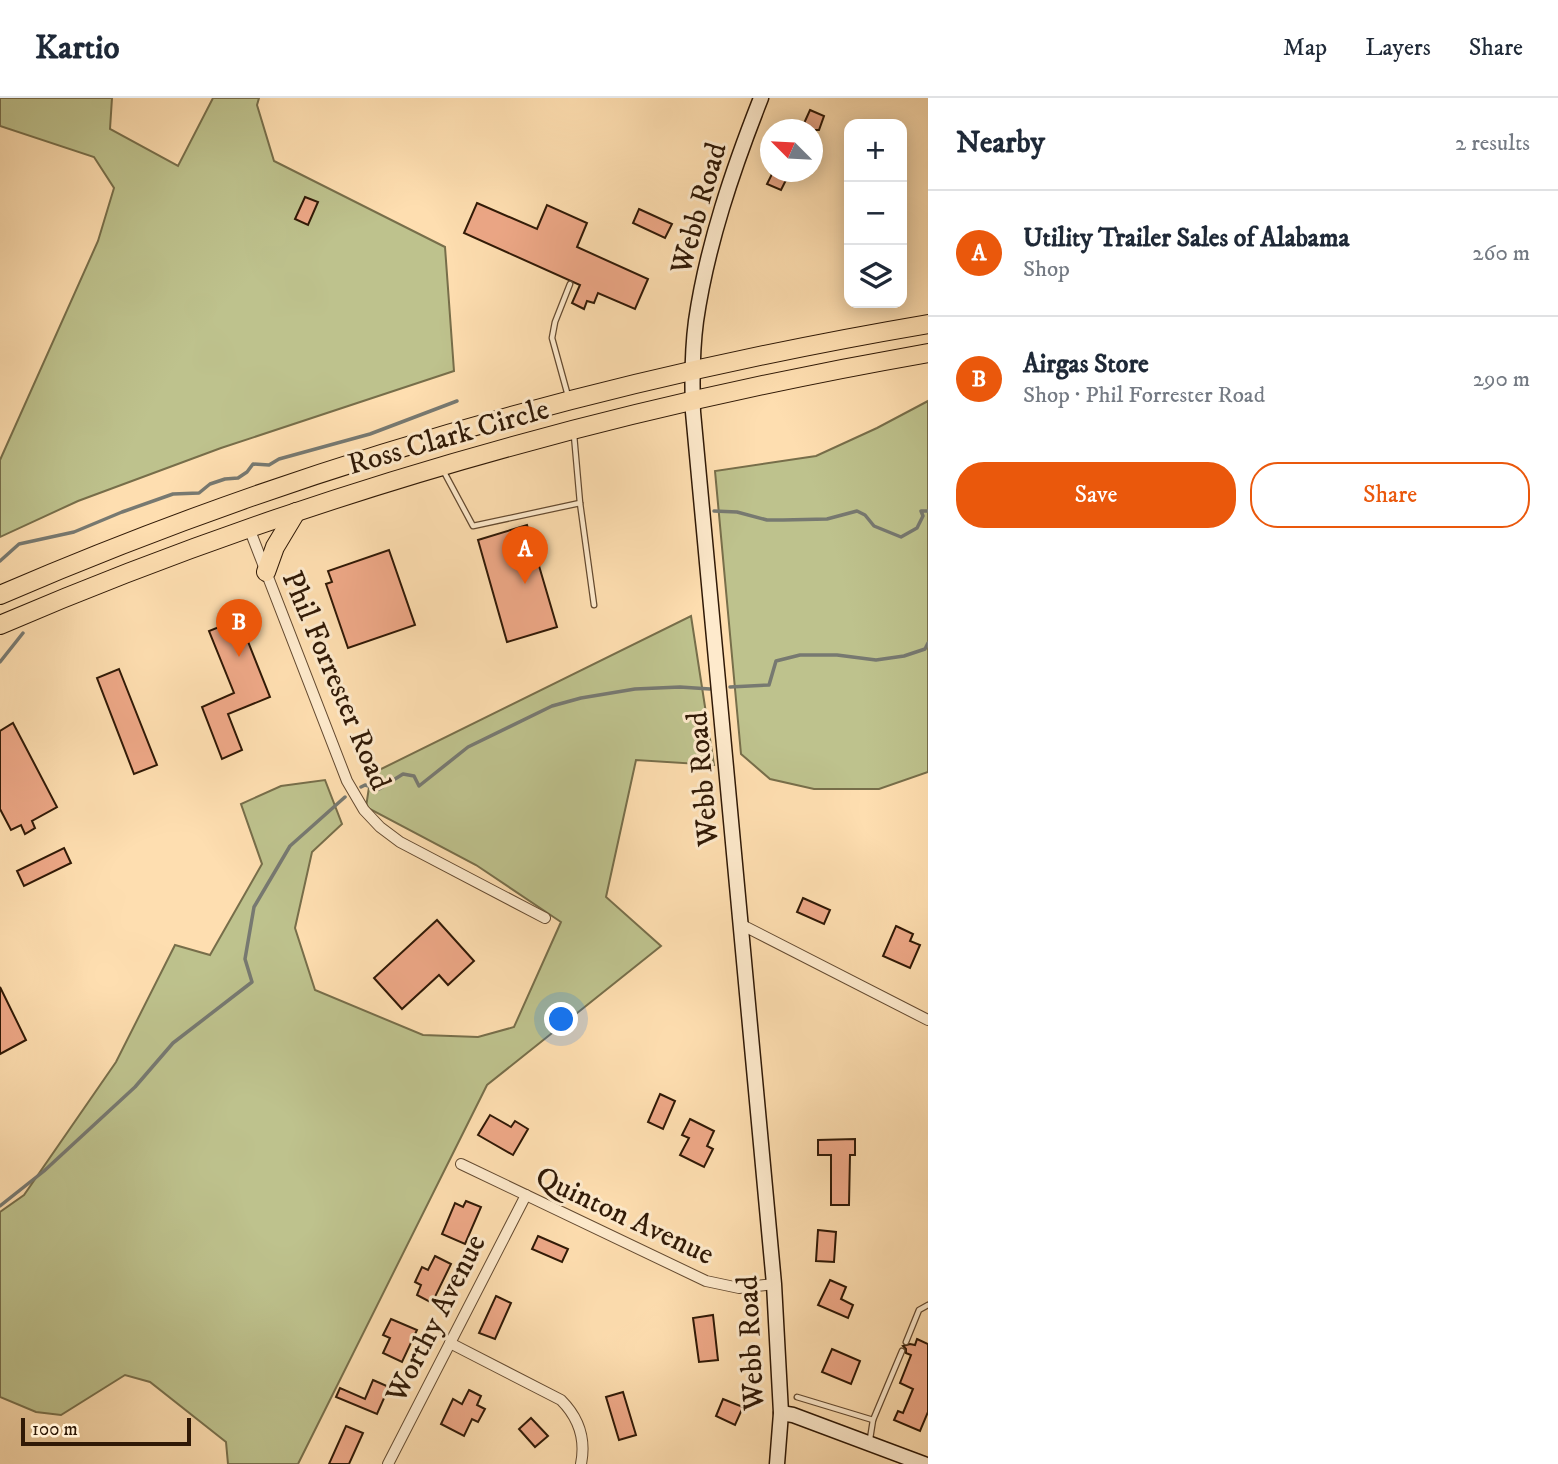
<!DOCTYPE html>
<html lang="en">
<head>
<meta charset="utf-8">
<style>
  :root { --surface:#fff; --page:#f2f2f3; --text:#1f2937; --muted:#747a83; --line:#e0e1e3; --accent:#ea580c }
  body { margin:0; font-family:"IM FELL DW Pica",serif; background:var(--page); color:var(--text) }
  .controls { position:absolute; right:21px; top:21px; display:grid; overflow:hidden; border-radius:14px; box-shadow:0 4px 18px #0003 }
  .controls button { width:63px; height:63px; display:grid; place-items:center; padding:0; border:0; border-bottom:2px solid var(--line); background:var(--surface); color:var(--text); font:35px sans-serif }
  .compass { position:absolute; left:760px; top:21px; width:63px; height:63px; border-radius:50%; background:var(--surface); box-shadow:0 4px 18px #0003; rotate:294deg }
  .scale { position:absolute; left:21px; bottom:18px; width:170px; box-sizing:border-box; padding-left:7px; border:4px solid #301906; border-top:0; font-size:19px; line-height:24px; white-space:nowrap; color:#301906; -webkit-text-stroke:5px #feeacc; paint-order:stroke }
  .you { position:absolute; left:562px; top:922px; width:24px; height:24px; margin:-18px; border:5px solid #fff; border-radius:50%; background:#1a73e8; box-shadow:0 0 0 10px #1a73e833 }
  .badge { display:grid; place-items:center; width:46px; height:46px; border-radius:50%; background:var(--accent); color:#fff; font-size:23px; font-weight:700 }
  .pin { position:absolute; translate:-50% -58px; filter:drop-shadow(0 2px 4px #0008) }
  .pin::after { content:''; position:absolute; top:37px; width:24px; height:21px; background:inherit; clip-path:polygon(0 0,100% 0,50% 100%) }
  .list { margin:0; padding:0; list-style:none }
  h2 { display:flex; justify-content:space-between; align-items:center; height:91px; margin:0; padding:0 28px; font-size:30px }
  h2 small { font-size:23px; font-weight:400; color:var(--muted) }
  .list li { display:grid; grid-template-columns:46px 1fr auto; gap:21px; align-items:center; box-sizing:border-box; height:126px; padding:0 28px; border-top:2px solid var(--line) }
  .list b { display:block; font-size:26px; white-space:nowrap }
  .list p { margin:0; font-size:23px; white-space:nowrap; color:var(--muted) }
  .list em { font-size:23px; font-style:normal; color:var(--muted) }
  .actions { display:flex; gap:14px; padding:21px 28px }
  .actions a { flex:1; padding:16px 0; border:2px solid var(--accent); border-radius:28px; text-align:center; font-size:24px; color:var(--accent) }
  .actions .main { background:var(--accent); color:#fff }
  .icon { flex:none; width:38px; height:38px; fill:none; stroke:currentColor; stroke-width:2; stroke-linecap:round; stroke-linejoin:round }
  .map { position:relative; flex:none; width:928px; height:1366px; overflow:hidden }
  header { display:flex; align-items:center; gap:42px; box-sizing:border-box; height:98px; padding:0 35px; background:var(--surface); border-bottom:2px solid var(--line) }
  header strong { font-size:33px }
  nav { display:flex; gap:38px; margin-inline-start:auto; font-size:24px }
  main { display:flex }
  aside { flex:1; background:var(--surface) }
  .map>svg:first-child { display:block }
  .green { fill:#bec28d; stroke:#776e4a; stroke-width:2 }
  .lines { fill:none; stroke-linecap:round; stroke-linejoin:round }
  .stream { stroke:#777971; stroke-width:3.5 }
  .building { fill:#eea887; stroke:#301906; stroke-width:2 }
  .lane-casing { stroke:#644a30; stroke-width:7 }
  .street-casing { stroke:#644a30; stroke-width:12 }
  .secondary-casing { stroke:#301906; stroke-width:17 }
  .highway-casing { stroke:#301906; stroke-width:20 }
  .lane { stroke:#feeacc; stroke-width:4.5 }
  .street { stroke:#feeacc; stroke-width:10 }
  .secondary { stroke:#feeacc; stroke-width:14 }
  .highway { stroke:#fedeb0; stroke-width:18 }
  .labels { text-anchor:middle; stroke-width:6; stroke-linejoin:round; paint-order:stroke }
  .street-label { font-size:30px; fill:#301906; stroke:#feeacc }
</style>
</head>
<body>
<header>
<strong>Kartio</strong>
<nav><a>Map</a><a>Layers</a><a>Share</a></nav>
</header>
<main>
<div class="map">
<svg width="928" height="1366" viewBox="0 0 928 1366">
  <rect width="100%" height="100%" fill="#fedeb0"/>
  <filter id="stains"><feTurbulence type="fractalNoise" baseFrequency=".00286" numOctaves="4"/><feColorMatrix values="0 0 0 0 .2 0 0 0 0 .09 0 0 0 0 .02 0 0 0 .5 -.17"/></filter>
  <radialGradient id="worn" r=".72"><stop offset=".6" stop-color="#630" stop-opacity="0"/><stop offset="1" stop-color="#630" stop-opacity=".3"/></radialGradient>
  <g class="green">
    <polygon points="0,0 112,0 110,31 178,68 213,0 259,0 257,7 274,63 445,149 454,273 221,350 78,403 0,439 0,362 98,143 114,90 94,59 0,28"/>
    <polygon points="928,303 928,674 879,691 814,691 770,681 741,656 715,373 816,358 877,330"/>
    <polygon points="691,518 714,667 636,662 606,799 661,848 487,987 298,1366 228,1366 226,1344 150,1284 125,1277 61,1317 36,1314 0,1299 0,1114 24,1097 116,964 175,847 210,857 262,766 241,706 281,688 325,682 342,726 312,754 295,830 315,892 423,937 478,939 514,929 561,824 476,767 366,709 371,676"/>
  </g>
  <g class="lines">
    <g class="stream">
      <polyline points="714,413 737,414 767,422 783,422 827,421 857,413 865,417 874,428 901,439 917,430 923,418 921,413 928,413"/>
      <polyline points="0,463 19,446 74,434 122,414 173,396 199,395 210,386 225,381 238,380 247,374 253,366 269,367 279,361 370,336 457,303"/>
      <polyline points="0,564 23,535"/>
      <polyline points="730,589 769,587 776,563 800,557 837,557 876,562 904,558 925,551 928,545"/>
      <polyline points="361,689 365,687 379,691 403,676 414,678 419,688 468,649 552,608 581,600 635,591 680,589 710,591"/>
      <polyline points="0,1108 44,1073 135,989 173,945 252,884 245,861 254,809 290,748 345,699"/>
    </g>
  </g>
  <g class="building">
    <polygon points="810,12 824,18 819,32 801,32"/>
    <polygon points="773,74 790,74 781,92 767,86"/>
    <polygon points="305,99 318,104 308,127 295,121"/>
    <polygon points="477,105 537,131 547,107 587,125 577,149 648,181 635,211 598,195 594,205 587,203 584,211 572,205 580,187 464,135"/>
    <polygon points="639,111 672,126 665,140 633,125"/>
    <polygon points="527,427 557,529 507,544 478,442"/>
    <polygon points="389,452 415,527 348,550 326,486 332,484 328,473"/>
    <polygon points="239,521 270,599 228,616 242,652 222,661 202,609 234,595 209,533"/>
    <polygon points="119,571 157,667 134,676 97,580"/>
    <polygon points="13,625 57,709 32,723 35,730 25,736 21,727 11,732 0,711 0,633"/>
    <polygon points="64,750 71,765 24,788 17,773"/>
    <polygon points="803,800 830,812 824,826 797,814"/>
    <polygon points="437,822 474,863 448,887 439,877 402,911 374,880"/>
    <polygon points="896,828 913,836 910,843 920,847 910,870 883,858"/>
    <polygon points="0,889 26,942 0,956"/>
    <polygon points="660,996 675,1003 663,1031 648,1024"/>
    <polygon points="490,1017 511,1029 515,1023 528,1031 513,1057 478,1037"/>
    <polygon points="690,1021 714,1033 707,1048 713,1051 704,1069 680,1057 689,1040 682,1037"/>
    <polygon points="855,1041 855,1057 850,1057 849,1107 831,1107 831,1057 818,1057 818,1042"/>
    <polygon points="466,1103 481,1109 465,1146 442,1136 455,1105 463,1109"/>
    <polygon points="818,1132 836,1134 834,1164 816,1163"/>
    <polygon points="538,1138 568,1151 562,1164 532,1151"/>
    <polygon points="435,1158 451,1166 432,1205 417,1197 421,1187 415,1184 422,1169 428,1172"/>
    <polygon points="830,1182 846,1189 841,1201 853,1207 848,1220 818,1207"/>
    <polygon points="496,1198 511,1205 495,1241 479,1235"/>
    <polygon points="713,1217 718,1262 699,1264 693,1220"/>
    <polygon points="391,1221 417,1232 402,1264 383,1255 390,1240 383,1237"/>
    <polygon points="917,1241 928,1246 928,1314 920,1333 894,1322 898,1313 903,1315 913,1291 900,1285 911,1257 906,1255 906,1251 903,1248 910,1246 915,1247"/>
    <polygon points="832,1251 860,1263 851,1286 822,1274"/>
    <polygon points="373,1282 389,1289 377,1316 336,1299 340,1290 365,1301"/>
    <polygon points="469,1292 481,1298 477,1307 485,1311 478,1324 472,1321 464,1338 441,1326 453,1301 462,1306"/>
    <polygon points="623,1294 636,1337 619,1342 606,1299"/>
    <polygon points="723,1301 743,1309 735,1327 716,1318"/>
    <polygon points="531,1320 548,1338 535,1349 519,1331"/>
    <polygon points="346,1328 363,1335 349,1366 329,1366"/>
  </g>
  <g class="lines">
    <defs>
      <g id="lane">
        <polyline points="568,298 552,240 555,224 570,186"/>
        <polyline points="574,337 580,405 594,507"/>
        <polyline points="444,374 473,428 580,405"/>
        <polyline points="906,1244 919,1212 928,1207"/>
        <polyline points="797,1299 873,1322 870,1341"/>
        <polyline points="873,1322 902,1253"/>
      </g>
      <g id="street">
        <polyline points="249,430 347,683 364,712 380,729 400,744 545,820"/>
        <polyline points="742,827 928,922"/>
        <polyline points="461,1066 706,1183 739,1190 774,1186"/>
        <path d="M450 1245 561 1302C579 1320 586 1341 581 1366"/>
        <polyline points="388,1366 526,1097"/>
      </g>
      <g id="secondary">
        <path d="M761 0C733 71 707 147 696 223 692 253 692 284 693 314L774 1186 781 1315 777 1366"/>
        <polyline points="781,1315 793,1317 924,1366"/>
      </g>
      <g id="highway">
        <polyline points="266,474 275,449 296,414"/>
        <path d="M0 497C296 369 610 280 928 226"/>
        <path d="M0 527C298 399 609 311 928 255"/>
      </g>
    </defs>
    <use href="#lane" class="lane-casing"/>
    <use href="#street" class="street-casing"/>
    <use href="#secondary" class="secondary-casing"/>
    <use href="#highway" class="highway-casing"/>
    <use href="#lane" class="lane"/>
    <use href="#street" class="street"/>
    <use href="#secondary" class="secondary"/>
    <use href="#highway" class="highway"/>
  </g>
  <g class="labels">
    <g class="street-label">
      <text transform="translate(698 110) rotate(-74)" y="10">Webb Road</text>
      <text transform="translate(448 338) rotate(-16)" y="10">Ross Clark Circle</text>
      <text transform="translate(337 582) rotate(67)" y="10">Phil Forrester Road</text>
      <text transform="translate(702 681) rotate(-95)" y="10">Webb Road</text>
      <text transform="translate(625 1117) rotate(25)" y="10">Quinton Avenue</text>
      <text transform="translate(435 1220) rotate(-63)" y="10">Worthy Avenue</text>
      <text transform="translate(750 1245) rotate(-93)" y="10">Webb Road</text>
    </g>
  </g>
  <rect width="100%" height="100%" filter="url(#stains)"/>
  <rect width="100%" height="100%" fill="url(#worn)"/>
</svg>
<div class="controls">
<button>+</button>
<button>−</button>
<button><svg class="icon" aria-label="layers" viewBox="0 0 24 24"><path d="M12 4l9 5-9 5-9-5zM3 14l9 5 9-5"/></svg></button>
</div>
<svg class="compass" viewBox="-18 -18 36 36"><path d="M0-13l5 13h-10z" fill="#e53935"/><path d="M0 13l5-13h-10z" fill="#747a83"/></svg>
<div class="scale">100 m</div>
<div class="you"></div>
<div class="pin badge" style="left:525px;top:486px">A</div>
<div class="pin badge" style="left:239px;top:559px">B</div>
</div>
<aside>
<h2>Nearby<small>2 results</small></h2>
<ul class="list">
<li><span class="badge">A</span><div><b>Utility Trailer Sales of Alabama</b><p>Shop</p></div><em>260 m</em></li>
<li><span class="badge">B</span><div><b>Airgas Store</b><p>Shop · Phil Forrester Road</p></div><em>290 m</em></li>
</ul>
<div class="actions"><a class="main">Save</a><a>Share</a></div>
</aside>
</main>
</body>
</html>
